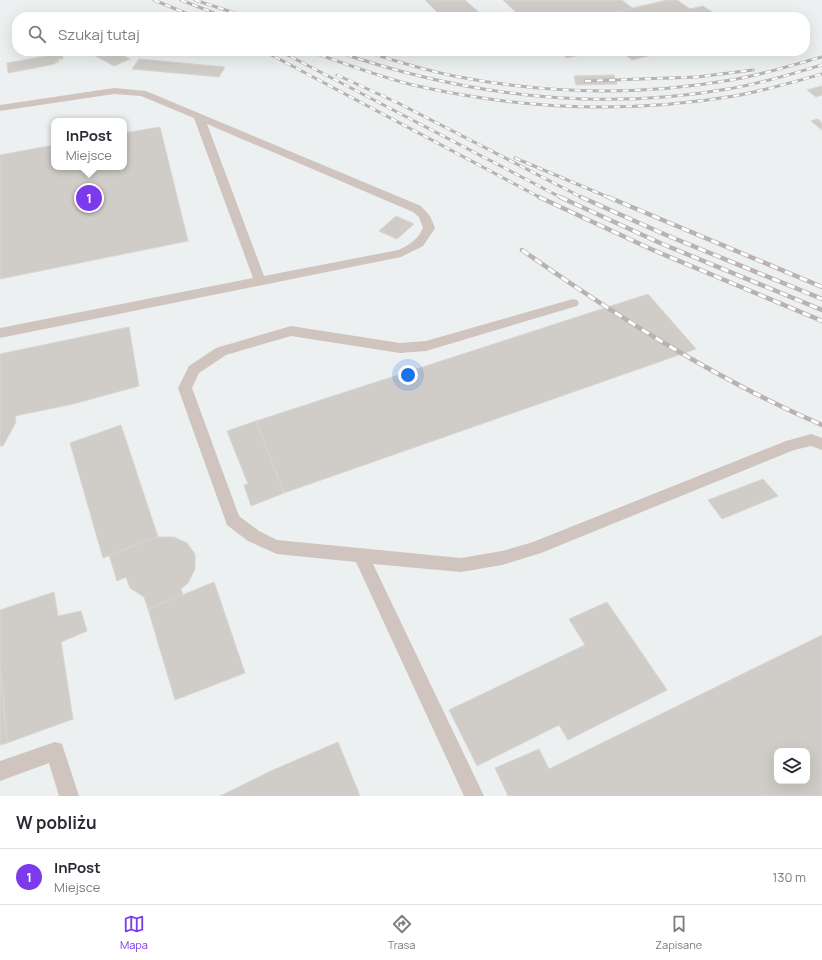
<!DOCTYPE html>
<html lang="pl">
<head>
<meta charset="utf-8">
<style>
  :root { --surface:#fff; --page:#f7f7f7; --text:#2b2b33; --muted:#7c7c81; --line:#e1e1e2; --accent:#7c3aed }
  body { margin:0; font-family:Manrope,sans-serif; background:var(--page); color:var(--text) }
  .controls { position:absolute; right:12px; bottom:12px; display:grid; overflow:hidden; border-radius:8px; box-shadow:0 4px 16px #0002 }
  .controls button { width:36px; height:36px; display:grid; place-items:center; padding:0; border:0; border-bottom:1px solid var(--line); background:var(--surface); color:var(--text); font:20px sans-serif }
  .you { position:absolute; left:408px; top:375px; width:14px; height:14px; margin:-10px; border:3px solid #fff; border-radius:50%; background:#1a73e8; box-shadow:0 0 0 6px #1a73e833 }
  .badge { display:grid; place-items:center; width:26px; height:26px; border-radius:50%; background:var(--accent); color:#fff; font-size:13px; font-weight:700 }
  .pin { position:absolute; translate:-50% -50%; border:2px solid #fff; box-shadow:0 1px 4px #0006 }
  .popup { position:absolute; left:51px; top:118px; width:76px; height:52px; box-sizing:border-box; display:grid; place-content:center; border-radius:8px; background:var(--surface); filter:drop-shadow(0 1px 3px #0005); font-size:13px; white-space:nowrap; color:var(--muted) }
  .popup b { font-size:15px; color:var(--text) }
  .popup::after { content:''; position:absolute; left:50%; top:100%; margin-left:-8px; border:8px solid transparent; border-top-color:var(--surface) }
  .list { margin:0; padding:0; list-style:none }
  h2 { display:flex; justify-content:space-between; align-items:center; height:52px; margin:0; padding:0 16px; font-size:17px }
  h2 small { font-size:13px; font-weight:400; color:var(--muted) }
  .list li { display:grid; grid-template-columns:26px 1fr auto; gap:12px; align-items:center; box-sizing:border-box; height:56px; padding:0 16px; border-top:1px solid var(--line) }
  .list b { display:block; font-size:15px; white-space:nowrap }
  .list p { margin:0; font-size:13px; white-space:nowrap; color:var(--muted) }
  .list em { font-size:13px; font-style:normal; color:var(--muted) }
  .icon { flex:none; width:22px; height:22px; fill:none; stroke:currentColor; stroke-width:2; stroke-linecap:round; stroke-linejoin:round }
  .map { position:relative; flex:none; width:822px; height:796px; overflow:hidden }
  .search { position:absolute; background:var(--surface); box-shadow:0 4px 16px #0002; left:12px; right:12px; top:12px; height:44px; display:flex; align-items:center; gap:10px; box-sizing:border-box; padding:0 14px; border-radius:16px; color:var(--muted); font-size:15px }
  .sheet { height:108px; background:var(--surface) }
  nav { display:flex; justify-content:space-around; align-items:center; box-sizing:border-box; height:56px; border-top:1px solid var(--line); background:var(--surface); font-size:11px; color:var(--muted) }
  nav a { display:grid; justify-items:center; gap:2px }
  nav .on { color:var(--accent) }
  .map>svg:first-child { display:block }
  .building { fill:#d0ccc7; stroke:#d9d5d2; fill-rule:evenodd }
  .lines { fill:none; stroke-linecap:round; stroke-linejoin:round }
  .service { fill:#cfc4be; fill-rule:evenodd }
  .rail-far1-casing { stroke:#b8b3b0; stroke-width:3 }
  .rail-casing { stroke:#b8b3b0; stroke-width:4.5 }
  .rail-far1 { stroke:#fff; stroke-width:2; stroke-dasharray:6; stroke-linecap:butt }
  .rail { stroke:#fff; stroke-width:3; stroke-dasharray:8; stroke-linecap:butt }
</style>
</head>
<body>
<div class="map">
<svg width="822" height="796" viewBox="0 0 822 796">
  <rect width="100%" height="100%" fill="#edf0f0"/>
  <g class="building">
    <polygon points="425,0 465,0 484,17 442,17"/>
    <polygon points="503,0 622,0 632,8 595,17 521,17"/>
    <polygon points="667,0 677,0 690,9 703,6 720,17 595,17"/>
    <polygon points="86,51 115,51 130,59 114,66"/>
    <polygon points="559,51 596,51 567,58"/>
    <polygon points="621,51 667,51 632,60"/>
    <polygon points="62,53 63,59 58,59 59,62 55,62 55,64 8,73 7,63"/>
    <polygon points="139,59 225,67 219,77 132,69"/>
    <polygon points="614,75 617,84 576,85 574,76"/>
    <polygon points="822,86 822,95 816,97 807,90"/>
    <polygon points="818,119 822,123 822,130 811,121"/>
    <polygon points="160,127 188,241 0,279 0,155 54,145 54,167 124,167 124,133"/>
    <polygon points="396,216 414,224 397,239 379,231"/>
    <polygon points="648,294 696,349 284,493 256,421"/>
    <polygon points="129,327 139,386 73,404 15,416 16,422 3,446 0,446 0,354"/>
    <polygon points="256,421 284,493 251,506 244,485 248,484 227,431"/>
    <polygon points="121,425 158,537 103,558 70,443"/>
    <polygon points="763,479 778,496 722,519 708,500"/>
    <polygon points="158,537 174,537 187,543 195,554 195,569 188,583 181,589 183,595 148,609 144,597 130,588 126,577 117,581 109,555"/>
    <polygon points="214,582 245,673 175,700 148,609"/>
    <polygon points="54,592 58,616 81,611 87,631 61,642 73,719 7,743 0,664 0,610"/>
    <polygon points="607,602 667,690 568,740 559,725 477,766 449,710 585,645 569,619"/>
    <path d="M822 635V796H508L495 768 539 749 549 769ZM777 751H807V781H777Z"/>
    <polygon points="0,664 7,743 0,745"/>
    <polygon points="338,742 360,796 220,796 273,770"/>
  </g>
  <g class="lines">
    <g class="service">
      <path d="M114 88 146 91 421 206 430 216 435 228 423 246 401 257 0 338V328L253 278 194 118 141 96 114 94 0 111V105ZM207 124 413 212 419 217 423 228C418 239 410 245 398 250L264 276Z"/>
      <polygon points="573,299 577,300 579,303 577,306 426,351 400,353 291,336 226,355 199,373 192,388 239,516 259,531 277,540 461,558 502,551 533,542 786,441 811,434 822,438 822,450 811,446 794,450 541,553 502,565 461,572 373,564 484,796 464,796 356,562 277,554 248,541 227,525 178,388 189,366 216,348 291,326 400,343 426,341"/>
      <polygon points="55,742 62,744 79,796 59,796 49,763 0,781 0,761"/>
    </g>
    <defs>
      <g id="rail-far1">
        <polyline points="154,0 195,17"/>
        <polyline points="181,0 224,17"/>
        <polyline points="195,0 247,17"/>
        <polyline points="264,51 541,198"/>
        <polyline points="280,51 562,198"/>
        <path d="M309 51C343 63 377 76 413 85 518 109 627 114 734 96 764 91 793 82 822 74"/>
        <path d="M335 51C462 95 595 112 728 89 760 84 791 74 822 65"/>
        <path d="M363 51C393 60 423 70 454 76 545 94 639 96 731 80 762 75 792 65 822 57"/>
        <polyline points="337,75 398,103 583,198"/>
        <polyline points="585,81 697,77 753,70"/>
        <polyline points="515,158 610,198"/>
      </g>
      <g id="rail">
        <polyline points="539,197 653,250 822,321"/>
        <polyline points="560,197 660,243 822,310"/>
        <polyline points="581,197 666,235 822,299"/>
        <polyline points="608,197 822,287"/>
        <path d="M522 250C616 316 716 379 822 425"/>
      </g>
    </defs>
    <use href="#rail-far1" class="rail-far1-casing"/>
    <use href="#rail" class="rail-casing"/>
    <use href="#rail-far1" class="rail-far1"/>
    <use href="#rail" class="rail"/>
  </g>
</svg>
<div class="controls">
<button><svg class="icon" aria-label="layers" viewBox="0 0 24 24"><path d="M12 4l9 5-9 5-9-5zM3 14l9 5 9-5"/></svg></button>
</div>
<div class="you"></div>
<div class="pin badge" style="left:89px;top:198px">1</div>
<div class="popup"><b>InPost</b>Miejsce</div>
<div class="search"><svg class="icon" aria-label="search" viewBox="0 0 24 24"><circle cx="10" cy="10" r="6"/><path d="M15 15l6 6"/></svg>Szukaj tutaj</div>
</div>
<section class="sheet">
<h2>W pobliżu<small></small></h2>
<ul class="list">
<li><span class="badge">1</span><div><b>InPost</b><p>Miejsce</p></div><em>130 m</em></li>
</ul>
</section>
<nav>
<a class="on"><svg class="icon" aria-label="map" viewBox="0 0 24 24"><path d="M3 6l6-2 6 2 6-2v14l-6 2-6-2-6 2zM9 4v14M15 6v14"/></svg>Mapa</a>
<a><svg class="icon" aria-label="directions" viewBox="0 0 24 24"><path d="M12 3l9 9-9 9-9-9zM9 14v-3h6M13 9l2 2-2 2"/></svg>Trasa</a>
<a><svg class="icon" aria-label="saved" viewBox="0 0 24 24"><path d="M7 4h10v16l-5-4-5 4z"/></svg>Zapisane</a>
</nav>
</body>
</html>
